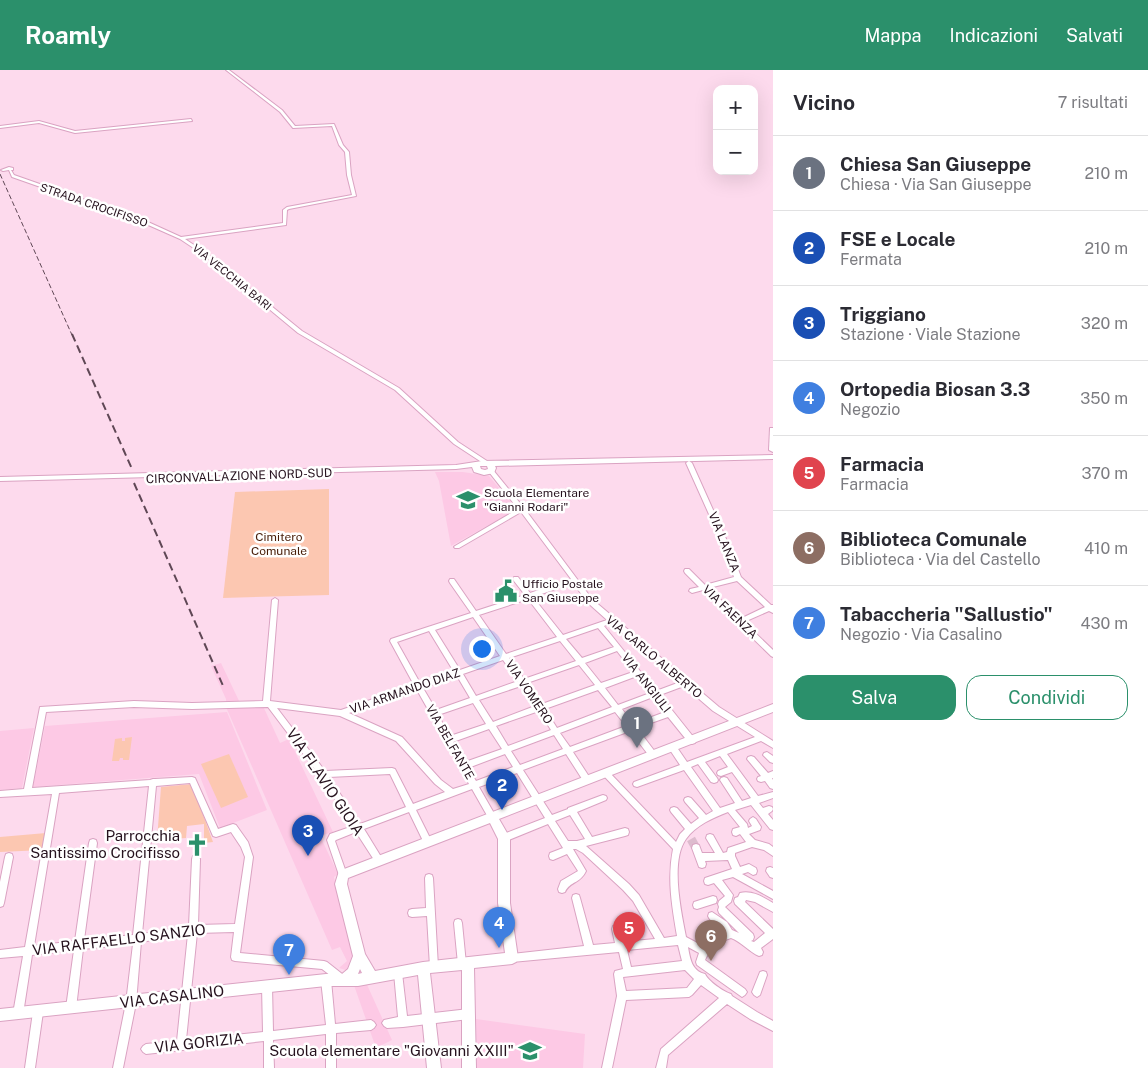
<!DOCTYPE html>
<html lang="it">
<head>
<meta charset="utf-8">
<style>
  :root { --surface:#fff; --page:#f7f7f7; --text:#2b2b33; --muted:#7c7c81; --line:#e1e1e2; --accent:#2b906b }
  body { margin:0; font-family:"Public Sans",sans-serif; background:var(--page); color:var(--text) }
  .controls { position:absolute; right:15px; top:15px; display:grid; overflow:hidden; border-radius:10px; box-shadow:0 5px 20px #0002 }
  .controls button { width:45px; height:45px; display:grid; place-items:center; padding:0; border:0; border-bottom:1px solid var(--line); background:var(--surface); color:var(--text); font:25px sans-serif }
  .you { position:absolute; left:481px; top:578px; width:18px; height:18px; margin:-12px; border:4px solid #fff; border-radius:50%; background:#1a73e8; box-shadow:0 0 0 8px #1a73e833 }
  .badge { display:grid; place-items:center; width:32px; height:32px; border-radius:50%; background:var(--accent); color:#fff; font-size:16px; font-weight:700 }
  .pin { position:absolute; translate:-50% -41px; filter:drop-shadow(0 1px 2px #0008) }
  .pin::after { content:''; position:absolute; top:26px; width:18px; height:15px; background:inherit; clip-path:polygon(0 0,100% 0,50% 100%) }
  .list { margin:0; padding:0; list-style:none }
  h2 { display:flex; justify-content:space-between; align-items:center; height:65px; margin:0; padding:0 20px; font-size:21px }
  h2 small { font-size:16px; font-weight:400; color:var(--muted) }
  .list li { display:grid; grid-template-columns:32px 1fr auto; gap:15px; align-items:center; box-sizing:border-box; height:75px; padding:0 20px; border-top:1px solid var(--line) }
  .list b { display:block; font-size:19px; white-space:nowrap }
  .list p { margin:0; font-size:16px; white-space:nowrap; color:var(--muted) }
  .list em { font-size:16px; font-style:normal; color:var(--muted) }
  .actions { display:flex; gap:10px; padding:15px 20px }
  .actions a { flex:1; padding:11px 0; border:1px solid var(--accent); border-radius:15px; text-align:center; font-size:18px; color:var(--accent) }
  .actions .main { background:var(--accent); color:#fff }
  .map { position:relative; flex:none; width:773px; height:998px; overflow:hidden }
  header { display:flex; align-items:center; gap:30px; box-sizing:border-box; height:70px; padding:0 25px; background:var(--accent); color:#fff }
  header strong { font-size:24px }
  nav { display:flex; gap:28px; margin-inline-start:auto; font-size:18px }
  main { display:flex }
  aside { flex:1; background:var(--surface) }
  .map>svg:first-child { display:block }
  .built { fill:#fdc9e5 }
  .green { fill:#fcc7b1 }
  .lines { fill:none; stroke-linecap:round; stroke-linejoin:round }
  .street-tunnel { stroke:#ddbcce; stroke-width:9; stroke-dasharray:9 4.5; stroke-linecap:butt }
  .street-casing { stroke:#daa3c2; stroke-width:2 }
  .secondary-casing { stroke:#daa3c2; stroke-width:2 }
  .street { fill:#fff; fill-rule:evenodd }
  .secondary { fill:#fff; fill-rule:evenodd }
  .rail-far1 { stroke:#5f4755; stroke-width:1; stroke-dasharray:5 2.5; stroke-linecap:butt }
  .rail { stroke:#5f4755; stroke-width:2; stroke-dasharray:8 4.5; stroke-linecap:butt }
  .labels { text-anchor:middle; stroke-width:5; stroke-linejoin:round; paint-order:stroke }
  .far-street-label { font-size:11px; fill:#26121e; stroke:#fff }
  .street-label { font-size:12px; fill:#26121e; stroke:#fff }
  .poi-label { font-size:12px; fill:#26121e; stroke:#fff; text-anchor:start }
  .park-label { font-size:12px; fill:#471d08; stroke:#fff }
  .near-street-label { font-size:15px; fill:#26121e; stroke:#fff }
  .near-poi-label { font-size:15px; fill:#26121e; stroke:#fff; text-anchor:end }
</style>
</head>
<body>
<header>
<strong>Roamly</strong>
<nav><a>Mappa</a><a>Indicazioni</a><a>Salvati</a></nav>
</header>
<main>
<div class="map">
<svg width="773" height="998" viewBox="0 0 773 998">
  <rect width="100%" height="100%" fill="#fddaed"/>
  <g class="built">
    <polygon points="435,402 463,402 489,406 517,439 451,476 439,411"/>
    <polygon points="221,593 240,633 263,636 280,673 289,669 333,762 320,766 338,804 334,807 337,821 359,897 392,970 376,978 349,901 339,898 347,891 340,877 332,880 226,637 226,629 211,596"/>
    <polygon points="227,642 267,740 220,758 199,704 33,717 45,656"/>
    <polygon points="34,658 22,718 0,720 0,661"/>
    <polygon points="476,949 585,964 583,998 477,998"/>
  </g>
  <g class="green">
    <polygon points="329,419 329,525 223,528 235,422"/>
    <polygon points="132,667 129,690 123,690 123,688 120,688 119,691 112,691 115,669 122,668 122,671 125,671 125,668"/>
    <polygon points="229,684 248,727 221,738 201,694"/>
    <polygon points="192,714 213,772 204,773 204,754 187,756 186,768 157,770 161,717"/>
    <polygon points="46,763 43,780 0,782 0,767"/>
  </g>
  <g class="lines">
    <polyline class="street-tunnel" points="691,769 696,778"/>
    <defs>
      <g id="street">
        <polygon points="226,0 229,0 282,40 295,56 334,54 343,75 349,82 351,105 356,126 289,139 287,140 286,155 185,169 206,183 302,261 399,318 458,372 487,391 488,392 487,393 483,393 454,374 395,320 298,263 204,185 180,169 146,154 12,107 9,100 3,101 1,100 9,97 13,98 13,100 11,100 14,105 148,152 181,167 283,153 283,140 287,137 352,125 347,105 345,82 339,75 332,56 293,58 280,42"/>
        <polygon points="191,49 192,51 75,63 39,53 0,58 0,56 39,51 75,61"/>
        <path d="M689 391 692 393 727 471 741 507 771 535H773V543L769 541 744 552 773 580V587L771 586 703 520 692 523 689 521 690 519 699 517 685 503 684 501 685 499H689L705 515 734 507 721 471 686 393ZM737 511 765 537 740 549 709 518Z"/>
        <path d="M491 399 493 400 524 438 592 529 719 637 773 671V678L761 671 727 684 758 726 773 722V728L759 733 763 738 769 736 772 737 773 739 772 741 768 744 773 750V760L770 759 751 735 735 740 747 754 748 758 752 756 749 751 750 749 753 747 756 749 761 757 760 760 749 764 755 770 769 774 773 777V786L764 780 752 777 735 783V786L740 797 749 794 756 798 757 801 756 804 753 805 748 802 742 804 773 821V829L733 807 722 810 733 825 731 832 725 837 753 864 754 867 753 870 751 871 754 872 765 863 735 834 734 831 735 828 738 827 740 823C752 820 763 827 773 833V842L755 832 746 830 745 832 773 859V869L761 878 763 882 762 885 759 886C749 882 742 872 731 868 720 871 709 880 705 890L745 919 747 922 745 925 742 927 697 895 696 892 699 883 688 877C690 889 692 901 705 904 708 911 724 922 731 924L732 926 757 942 773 951V961L750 949 727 934 668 985 666 998H656L661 979 719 928 701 915 692 925 689 927 626 930 612 998H602L617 926 614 904 615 901 623 899 619 882 512 892 509 891 508 888 509 885 512 884 584 876 572 828 573 825 576 824 579 825 580 828 593 875 615 873 612 859 613 856 616 855 619 856 623 872 655 869 633 831 623 820 583 783 576 779H573L586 801C580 814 570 811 565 822L562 823 559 822 558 819 561 811 578 801 567 784 553 790 550 789 549 786 550 783 563 778 548 754 504 772 501 771 500 768 501 765 545 748 517 703 479 717 495 745 496 747 495 749 492 750 489 749 472 719 416 740 432 772 431 775 428 776 425 775 409 742 364 759 383 790 382 793 379 794 376 793 356 762 336 770 335 771 347 805 346 808 343 809 340 808 339 805 327 770 330 764 353 756 320 706 268 637 192 639 134 637 46 642 32 718 150 710 153 709H155L192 707 195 708 218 759 233 754 236 755 248 772 253 787 240 883 324 891 327 892 346 907 348 910 346 913 343 915 340 913 322 899 235 891 232 890 231 887 234 862 197 863 186 970 263 962 262 916 264 913 267 911 270 913 272 916 273 961 326 955 321 910 323 907 326 905 329 907 331 910 335 954 371 950 374 952 376 955 374 958 371 960 336 963V998H326V964L273 970 274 998H264V971L146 984 143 982 141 979 143 976 146 974 177 971 188 864 141 872 136 933 123 998H113L126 933 133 874 83 879 76 938 74 941 71 943 68 941 66 938 74 880 32 885 23 944 21 947 18 949 15 947 13 944 23 886 0 888V880L25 877 52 724 0 727V721L24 719 40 637 134 631 192 633 263 631 272 530 275 528 278 530 270 631 341 640 414 615 390 571 391 569 471 543 450 513 449 511 450 509H454L476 541 525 525 514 511 513 509 514 507H518L530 523 571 509 521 442 459 478H455L454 477 455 476 518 439 489 402 488 401ZM573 513 588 533 607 550 563 565 533 527ZM528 529 557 567 506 584 479 545ZM473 547 500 586 460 600 435 560ZM612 553 680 612 656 621 604 556ZM598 558 614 577 582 588 566 569ZM429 561 454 602 420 613 397 572ZM560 571 576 591 524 609 509 588ZM617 581 633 602 601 613 585 593ZM503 590 518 611 476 626 463 604ZM579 595 595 615 542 634 527 613ZM457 606 470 628 436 640 423 618ZM637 606 650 623 618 635 605 618ZM521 616 535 636 493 652 479 630ZM684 616 713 641 755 667 687 692 676 676 673 675 670 676 669 678 670 680 680 695 634 712 633 714 634 716 637 717 684 700 713 741 706 745 691 728 688 727 685 728 684 730 685 732 699 748 691 754 677 738 674 737 671 738 670 740 671 742 685 759 680 764 676 772 609 702 606 701 603 702 602 704 673 779C667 809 672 837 677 866L664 868 639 825 629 814 586 776 625 766 628 765 629 762 628 759 625 758 592 767 577 742 606 730 607 728 606 726 603 725 600 726 568 738V739L552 745 523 700 566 684 584 712 587 713 590 712 591 710 590 708 573 682 630 661 650 687 653 688 656 687 657 685 656 683 637 658 668 647 689 673 692 674 695 673 696 671 695 669 660 625ZM417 620 430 643V646H432L469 714 453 719 441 710 402 667 349 643ZM598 620 612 637 557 658 545 639ZM653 627 665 642 633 654 622 639ZM473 633 486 654 450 666 438 645ZM277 638 340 646 396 671 435 714 445 722 413 734 395 699 392 698 325 701ZM539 641 551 660 508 676 496 656ZM615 642 626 656 570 677 560 663ZM489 659 502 679 465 692 453 672ZM554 665 563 679 520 695 511 681ZM505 684 513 697 476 711 468 698ZM720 686 728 697 718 701 717 703 718 705 721 706 732 702 751 728 742 731 727 708 724 707 721 708 720 710 735 733 720 738 691 697 698 694 711 712 714 713 717 712 718 710 717 708 705 692ZM390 704 406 737 360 754 329 707ZM190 713 213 766 216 767 231 762 241 777 245 787 235 854 198 855 200 789 199 786 196 785 193 786 192 789 189 856 142 864 156 716ZM149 716 133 865 84 870 97 773 96 770 93 769 90 770 89 773 75 871 34 876 59 723ZM728 742 740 757 733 759 732 762 733 765 736 766 740 764 746 772 728 778 727 782 723 783 713 765 710 764 707 765 706 768 715 783H702L699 775 696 774 693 775 692 778 699 797 702 798 705 797 706 794 705 791 728 790 732 799 705 808 704 811 705 814 708 815 714 813 725 826 719 831 718 834 719 837 718 840 719 843 739 863 732 860 727 852 712 842 709 843 708 846C711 853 719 855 723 862L717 865 703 876 686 867C681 841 670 791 686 769 696 755 713 748 728 742ZM570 745 585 769 577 771H568L555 751ZM678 875 682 891 631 897 627 880ZM685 900 694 909 687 918 626 921 623 907Z"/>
        <polygon points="767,682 773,686 773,693 770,692 763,685 764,683"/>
        <polygon points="751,686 754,687 768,703 773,701 773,708 772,708 773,710 773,719 770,718 765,711 761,712 758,711 757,709 758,707 761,706 747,689 748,687"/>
        <polygon points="9,783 12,784 13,787 4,833 3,836 0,837 0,812 5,787 6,784"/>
        <polygon points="770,797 773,798 773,808 770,807 766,801 767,798"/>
        <polygon points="429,804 432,805 433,808 438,897 437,900 434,901 431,900 430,897 427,846 412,847 409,846 408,843 409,840 412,839 426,838 425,808 426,805"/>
        <polygon points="713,826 716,827 717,830 716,833 697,839 694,838 693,835 694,832"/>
        <polygon points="458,849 461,850 462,853 466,894 465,897 462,898 459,897 458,894 454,853 455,850"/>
        <polygon points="398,899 401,900 402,903 407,946 469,939 472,941 474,944 472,947 469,949 403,957 387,958 384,956 382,953 384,950 398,947 394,903 395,900"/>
        <polygon points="763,901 766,902 767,905 760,925 757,927 754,925 752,922 760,902"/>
        <polygon points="38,937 41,939 43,942 35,998 25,998 33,942 35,939"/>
      </g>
      <g id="secondary">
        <polygon points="770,358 773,358 773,382 769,380"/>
        <path d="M773 385V389L495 396 496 398 494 403 484 405 474 402 472 397 456 399 0 411V407L456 395 482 391ZM480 396H487L488 399 485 400 481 399Z"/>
        <path d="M773 634V642L499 749 510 768V833L518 888 516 892 512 894 474 898 476 998H462V900L430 903 441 998H427L418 905 358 916H326L0 951V939L326 904H342L348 899 353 886 335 814 339 801ZM490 753 498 769V833L505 883 423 892 375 901 365 884 347 814 348 808ZM360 899 362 903 358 904Z"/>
      </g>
    </defs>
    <use href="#street" class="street-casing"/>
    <use href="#secondary" class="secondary-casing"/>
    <use href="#street" class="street"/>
    <use href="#secondary" class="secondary"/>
    <polyline class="rail-far1" points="0,104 72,265"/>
    <g class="rail">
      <polyline points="72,264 132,399"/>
      <polyline points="134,413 224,618"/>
    </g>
  </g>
  <defs>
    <symbol id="school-bare" viewBox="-9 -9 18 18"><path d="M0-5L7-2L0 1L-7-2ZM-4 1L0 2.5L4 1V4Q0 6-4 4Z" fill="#2b906b" stroke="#fff" stroke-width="2.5" paint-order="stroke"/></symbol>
    <symbol id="civic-bare" viewBox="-9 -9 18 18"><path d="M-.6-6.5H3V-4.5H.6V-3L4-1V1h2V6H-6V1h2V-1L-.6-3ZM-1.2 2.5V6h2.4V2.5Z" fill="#2b906b" stroke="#fff" stroke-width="2.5" paint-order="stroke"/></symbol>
    <symbol id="church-bare" viewBox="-9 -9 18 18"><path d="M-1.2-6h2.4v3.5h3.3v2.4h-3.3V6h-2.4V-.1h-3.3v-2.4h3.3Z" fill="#2b906b" stroke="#fff" stroke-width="2.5" paint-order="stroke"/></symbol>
  </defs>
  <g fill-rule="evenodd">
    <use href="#school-bare" x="452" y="414" width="32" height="32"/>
    <use href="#civic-bare" x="490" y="505" width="32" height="32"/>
    <use href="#church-bare" x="181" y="759" width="32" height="32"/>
    <use href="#school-bare" x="514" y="965" width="32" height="32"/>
  </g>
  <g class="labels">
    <g class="far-street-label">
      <text transform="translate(94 135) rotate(19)" y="4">STRADA CROCIFISSO</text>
      <text transform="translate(232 207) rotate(39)" y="4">VIA VECCHIA BARI</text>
    </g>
    <g class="street-label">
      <text transform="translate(239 406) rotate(-2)" y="4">CIRCONVALLAZIONE NORD-SUD</text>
      <text transform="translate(724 472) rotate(68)" y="4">VIA LANZA</text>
      <text transform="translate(730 542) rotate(44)" y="4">VIA FAENZA</text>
      <text transform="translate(654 587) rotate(40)" y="4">VIA CARLO ALBERTO</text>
      <text transform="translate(646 613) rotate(52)" y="4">VIA ANGIULI</text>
      <text transform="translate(405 621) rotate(-19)" y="4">VIA ARMANDO DIAZ</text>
      <text transform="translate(529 622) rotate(56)" y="4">VIA VOMERO</text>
      <text transform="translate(450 672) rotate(60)" y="4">VIA BELFANTE</text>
    </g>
    <g class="poi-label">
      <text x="484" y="427">Scuola Elementare<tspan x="484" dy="14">"Gianni Rodari"</tspan></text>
      <text x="522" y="518">Ufficio Postale<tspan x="522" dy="14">San Giuseppe</tspan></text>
    </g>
    <g class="park-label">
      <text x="279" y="471">Cimitero<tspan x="279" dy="14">Comunale</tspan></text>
    </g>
    <g class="near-street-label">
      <text transform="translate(325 712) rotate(56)" y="5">VIA FLAVIO GIOIA</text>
      <text transform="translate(119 870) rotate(-7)" y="5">VIA RAFFAELLO SANZIO</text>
      <text transform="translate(172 927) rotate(-7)" y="5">VIA CASALINO</text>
      <text transform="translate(199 973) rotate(-6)" y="5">VIA GORIZIA</text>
    </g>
    <g class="near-poi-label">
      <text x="180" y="771">Parrocchia<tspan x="180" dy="17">Santissimo Crocifisso</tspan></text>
      <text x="514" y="986">Scuola elementare "Giovanni XXIII"</text>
    </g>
  </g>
</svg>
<div class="controls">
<button>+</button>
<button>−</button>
</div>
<div class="you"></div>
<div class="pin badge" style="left:637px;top:678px;background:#6b7280">1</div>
<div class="pin badge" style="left:502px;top:740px;background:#1a4fb4">2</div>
<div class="pin badge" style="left:308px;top:786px;background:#1a4fb4">3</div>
<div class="pin badge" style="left:499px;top:878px;background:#3f7fe0">4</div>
<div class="pin badge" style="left:629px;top:883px;background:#e0444e">5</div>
<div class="pin badge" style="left:711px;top:891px;background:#8d6e63">6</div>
<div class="pin badge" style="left:289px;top:905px;background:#3f7fe0">7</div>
</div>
<aside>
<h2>Vicino<small>7 risultati</small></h2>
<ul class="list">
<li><span class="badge" style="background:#6b7280">1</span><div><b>Chiesa San Giuseppe</b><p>Chiesa · Via San Giuseppe</p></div><em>210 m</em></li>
<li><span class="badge" style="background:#1a4fb4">2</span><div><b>FSE e Locale</b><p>Fermata</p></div><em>210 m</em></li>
<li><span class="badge" style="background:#1a4fb4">3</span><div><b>Triggiano</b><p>Stazione · Viale Stazione</p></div><em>320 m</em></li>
<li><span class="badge" style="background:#3f7fe0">4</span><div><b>Ortopedia Biosan 3.3</b><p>Negozio</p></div><em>350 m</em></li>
<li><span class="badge" style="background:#e0444e">5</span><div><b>Farmacia</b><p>Farmacia</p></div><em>370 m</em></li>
<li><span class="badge" style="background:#8d6e63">6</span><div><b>Biblioteca Comunale</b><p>Biblioteca · Via del Castello</p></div><em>410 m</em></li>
<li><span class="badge" style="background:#3f7fe0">7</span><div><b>Tabaccheria &quot;Sallustio&quot;</b><p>Negozio · Via Casalino</p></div><em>430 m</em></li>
</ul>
<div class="actions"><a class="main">Salva</a><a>Condividi</a></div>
</aside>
</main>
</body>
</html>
